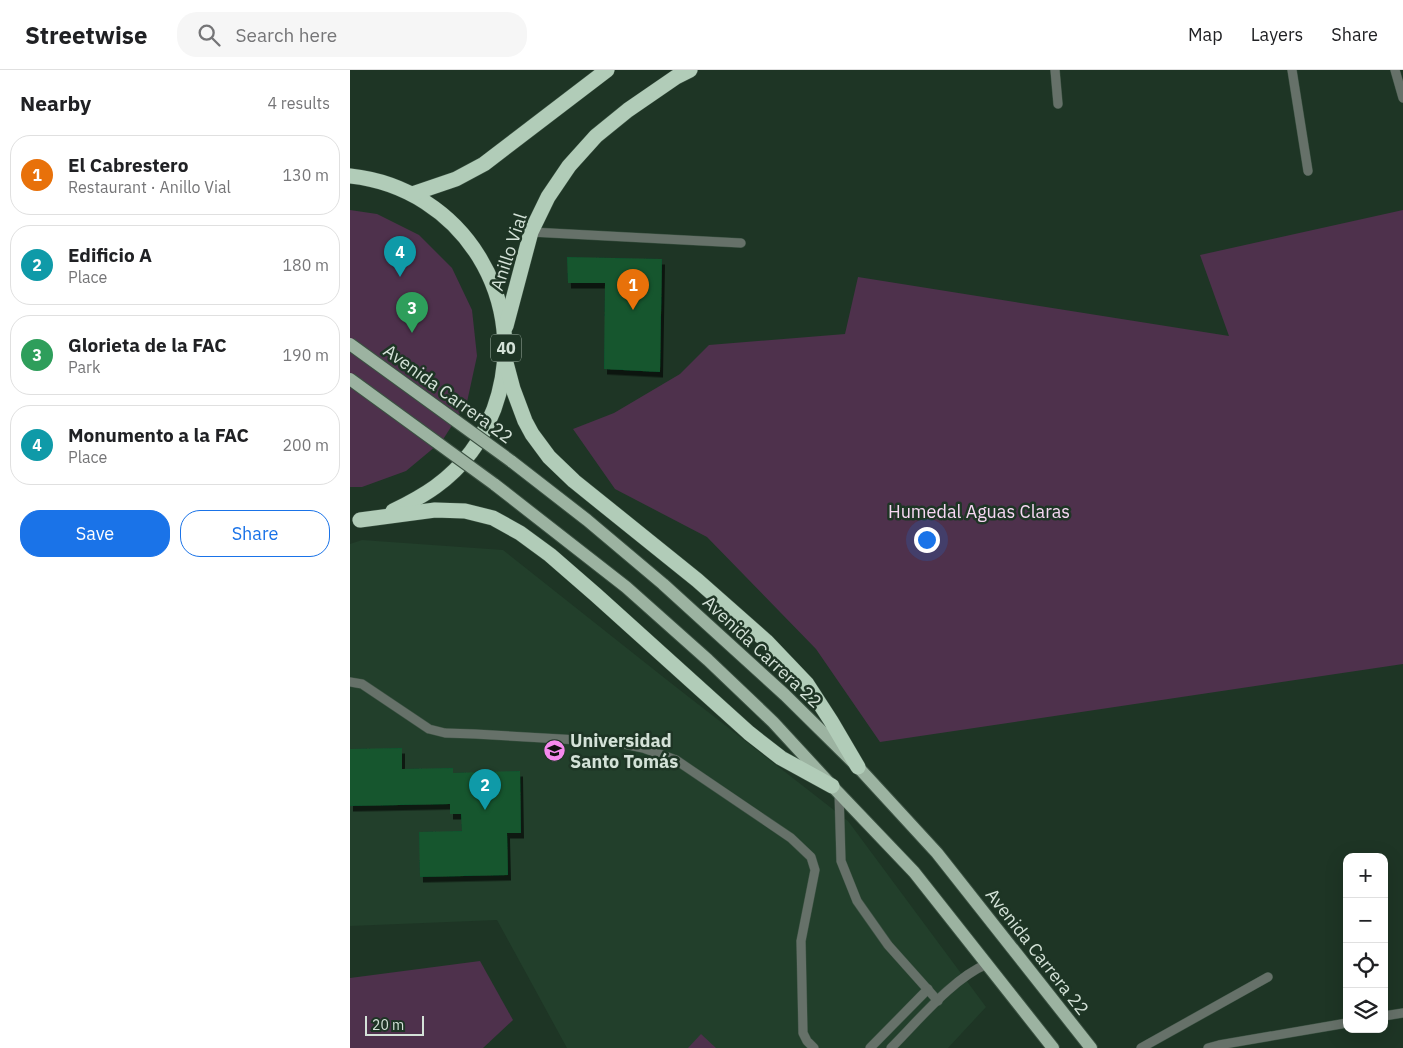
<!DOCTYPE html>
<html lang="en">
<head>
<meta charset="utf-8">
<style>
  :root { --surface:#fff; --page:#f6f6f6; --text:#202124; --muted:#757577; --line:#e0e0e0; --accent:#1a73e8 }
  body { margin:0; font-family:"IBM Plex Sans",sans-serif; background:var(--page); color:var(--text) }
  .controls { position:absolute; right:15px; bottom:15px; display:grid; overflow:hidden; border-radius:10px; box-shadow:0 5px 20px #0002 }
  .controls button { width:45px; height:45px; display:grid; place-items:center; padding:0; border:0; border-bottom:1px solid var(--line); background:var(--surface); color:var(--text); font:25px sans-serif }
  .scale { position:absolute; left:15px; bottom:12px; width:59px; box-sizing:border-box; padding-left:5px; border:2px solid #d4e2d8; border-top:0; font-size:14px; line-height:18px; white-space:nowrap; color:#d4e2d8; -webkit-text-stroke:4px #1e3525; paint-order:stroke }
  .you { position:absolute; left:576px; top:469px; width:18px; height:18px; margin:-12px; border:4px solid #fff; border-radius:50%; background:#1a73e8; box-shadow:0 0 0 8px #1a73e833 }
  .badge { display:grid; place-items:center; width:32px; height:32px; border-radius:50%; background:var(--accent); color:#fff; font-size:16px; font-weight:700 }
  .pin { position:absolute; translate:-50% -41px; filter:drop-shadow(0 1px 2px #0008) }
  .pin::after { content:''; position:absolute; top:26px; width:18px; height:15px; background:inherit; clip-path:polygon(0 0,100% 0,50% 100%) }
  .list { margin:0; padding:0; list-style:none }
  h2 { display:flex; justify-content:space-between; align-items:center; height:65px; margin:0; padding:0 20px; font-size:21px }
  h2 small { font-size:16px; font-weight:400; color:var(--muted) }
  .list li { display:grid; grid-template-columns:32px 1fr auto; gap:15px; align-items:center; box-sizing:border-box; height:80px; margin:0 10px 10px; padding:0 10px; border:1px solid var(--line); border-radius:20px }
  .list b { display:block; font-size:19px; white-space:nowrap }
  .list p { margin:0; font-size:16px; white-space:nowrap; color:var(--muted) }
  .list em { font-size:16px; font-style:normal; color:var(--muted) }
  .actions { display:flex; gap:10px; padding:15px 20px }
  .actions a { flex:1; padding:11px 0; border:1px solid var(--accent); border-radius:20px; text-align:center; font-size:18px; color:var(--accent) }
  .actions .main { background:var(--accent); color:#fff }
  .icon { flex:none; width:28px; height:28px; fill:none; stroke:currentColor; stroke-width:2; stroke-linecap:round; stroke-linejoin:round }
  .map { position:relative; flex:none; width:1053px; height:978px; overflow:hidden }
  header { display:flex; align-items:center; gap:30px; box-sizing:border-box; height:70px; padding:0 25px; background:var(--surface); border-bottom:1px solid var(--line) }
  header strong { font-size:24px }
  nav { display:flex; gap:28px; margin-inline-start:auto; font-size:18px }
  .search { width:350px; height:45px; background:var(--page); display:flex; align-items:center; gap:12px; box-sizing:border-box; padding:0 18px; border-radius:20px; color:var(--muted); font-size:19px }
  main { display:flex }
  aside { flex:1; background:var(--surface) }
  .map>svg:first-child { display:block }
  .built { fill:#223f2b }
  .green { fill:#4e314c }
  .building { fill:#12572f; filter:url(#shadow) }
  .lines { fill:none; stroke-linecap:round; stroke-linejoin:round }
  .lane-casing { stroke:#3b5142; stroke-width:10 }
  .primary-casing { stroke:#3b5142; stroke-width:14 }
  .highway-casing { stroke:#3b5142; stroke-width:16 }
  .lane { stroke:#667169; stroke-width:9 }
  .primary { stroke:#9cb3a1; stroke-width:12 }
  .highway { stroke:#b1ccb8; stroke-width:15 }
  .primary-bridge-casing { stroke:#3b5142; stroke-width:14; stroke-linecap:butt }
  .primary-bridge { stroke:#9cb3a1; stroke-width:12 }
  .labels { text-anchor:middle; stroke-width:5; stroke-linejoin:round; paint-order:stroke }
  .shield { fill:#1e3525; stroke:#9daea2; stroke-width:1 }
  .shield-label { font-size:16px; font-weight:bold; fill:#d4e2d8 }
  .street-label { font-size:18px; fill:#d4e2d8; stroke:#1e3525 }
  .park-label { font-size:18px; fill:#f7d7f3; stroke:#1e3525 }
  .poi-label { font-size:18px; font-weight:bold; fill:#d4e2d8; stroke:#1e3525; text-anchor:start }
</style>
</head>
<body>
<header>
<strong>Streetwise</strong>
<div class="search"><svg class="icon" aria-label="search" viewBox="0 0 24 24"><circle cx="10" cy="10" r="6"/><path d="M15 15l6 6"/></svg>Search here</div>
<nav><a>Map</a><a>Layers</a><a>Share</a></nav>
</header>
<main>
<aside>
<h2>Nearby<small>4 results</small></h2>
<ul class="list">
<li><span class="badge" style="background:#e8710a">1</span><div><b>El Cabrestero</b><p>Restaurant · Anillo Vial</p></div><em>130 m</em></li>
<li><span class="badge" style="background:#0f9aa8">2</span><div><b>Edificio A</b><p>Place</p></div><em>180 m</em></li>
<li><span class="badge" style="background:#2e9e5b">3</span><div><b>Glorieta de la FAC</b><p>Park</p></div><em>190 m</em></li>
<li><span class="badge" style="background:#0f9aa8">4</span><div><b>Monumento a la FAC</b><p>Place</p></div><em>200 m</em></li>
</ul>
<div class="actions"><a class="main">Save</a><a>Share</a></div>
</aside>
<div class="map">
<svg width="1053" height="978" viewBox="0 0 1053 978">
  <defs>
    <filter id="shadow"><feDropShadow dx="3" dy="5.5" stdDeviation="0" flood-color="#0009"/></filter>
  </defs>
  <rect width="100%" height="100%" fill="#1e3525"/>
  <polygon class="built" points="12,470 153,480 317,610 498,751 636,937 598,978 217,978 147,850 0,856 0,474"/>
  <g class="green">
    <polygon points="0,140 27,144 69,165 102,198 122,240 127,286 117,332 92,371 56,401 12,417 0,417"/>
    <polygon points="1053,140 1053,594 530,672 466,579 357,467 265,419 223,359 264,343 330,304 359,275 495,264 508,207 879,266 850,185"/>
    <polygon points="130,891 163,950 133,978 0,978 0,908"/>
    <polygon points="351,964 366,978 338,978"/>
  </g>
  <g class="building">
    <polygon points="217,187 312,189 310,302 254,299 255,213 218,213"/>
    <polygon points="52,678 52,699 103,698 103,703 170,701 171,763 157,763 158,805 70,807 69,762 112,761 111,744 100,744 100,734 0,736 0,679"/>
  </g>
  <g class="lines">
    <defs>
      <g id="lane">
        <polyline points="705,0 708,34"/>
        <polyline points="942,0 958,101"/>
        <polyline points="1045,0 1053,28"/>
        <polyline points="181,162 391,173"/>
        <polyline points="0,612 12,614 79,659 95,663 125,664 264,672 293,678 326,690 441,768 461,787 465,800 451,871 453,963 457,971 464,978"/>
        <polyline points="489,722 491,791 507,831 538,875 588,931"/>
        <polyline points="1034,946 1053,943"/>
        <polyline points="520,978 578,919"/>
        <path d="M541 978C568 951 603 908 637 894"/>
        <polyline points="791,978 918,907"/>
        <polyline points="858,978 869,975 997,953"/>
      </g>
      <g id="primary">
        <polyline points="161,391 237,450 313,514 435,625 508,697 587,783 741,978"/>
        <polyline points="144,414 276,517 358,590 423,652 482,716 564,802 703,978"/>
      </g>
      <g id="highway">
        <path d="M0 106C113 118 183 232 144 339 138 354 131 369 121 382 99 411 74 426 43 441"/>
        <polyline points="62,124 106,109 134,94 257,0"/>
        <polyline points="156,256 181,162 198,127 219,96 246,66 278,40 326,7 340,0"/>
        <polyline points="155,289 163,319 175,351 182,364 199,387 224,411 347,510 416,571 457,614 481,651 508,697"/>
        <polyline points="10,450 85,440 115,441 143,448 170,463 200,485 246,525 399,663 431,688 482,716"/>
      </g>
    </defs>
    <use href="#lane" class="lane-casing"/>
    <use href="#primary" class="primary-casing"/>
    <use href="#highway" class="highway-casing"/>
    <use href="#lane" class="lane"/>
    <use href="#primary" class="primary"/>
    <use href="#highway" class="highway"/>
    <defs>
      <g id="primary-bridge">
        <polyline points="0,274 161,391"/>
        <polyline points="0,309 144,414"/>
      </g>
    </defs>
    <use href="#primary-bridge" class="primary-bridge-casing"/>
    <use href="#primary-bridge" class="primary-bridge"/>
  </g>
  <defs>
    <symbol id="university-disc" viewBox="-11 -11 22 22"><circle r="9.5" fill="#f689ee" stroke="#1e3525"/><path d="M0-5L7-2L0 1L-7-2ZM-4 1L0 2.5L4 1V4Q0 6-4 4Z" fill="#111"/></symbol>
  </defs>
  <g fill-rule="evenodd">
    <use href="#university-disc" x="192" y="668" width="25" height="25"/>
  </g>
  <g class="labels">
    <rect class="shield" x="141" y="264.5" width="30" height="27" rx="4"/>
    <g class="shield-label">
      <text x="156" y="284">40</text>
    </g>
    <g class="street-label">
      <text transform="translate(159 182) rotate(-72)" y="6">Anillo Vial</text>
      <text transform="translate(98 324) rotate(36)" y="6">Avenida Carrera 22</text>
      <text transform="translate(412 582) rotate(43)" y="6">Avenida Carrera 22</text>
      <text transform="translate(687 882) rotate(52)" y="6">Avenida Carrera 22</text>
    </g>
    <g class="park-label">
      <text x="629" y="448">Humedal Aguas Claras</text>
    </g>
    <g class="poi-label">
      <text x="220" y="677">Universidad<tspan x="220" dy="21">Santo Tomás</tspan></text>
    </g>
  </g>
</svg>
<div class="controls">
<button>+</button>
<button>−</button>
<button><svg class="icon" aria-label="locate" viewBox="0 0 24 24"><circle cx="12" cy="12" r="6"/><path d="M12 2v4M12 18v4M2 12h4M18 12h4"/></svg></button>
<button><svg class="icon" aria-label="layers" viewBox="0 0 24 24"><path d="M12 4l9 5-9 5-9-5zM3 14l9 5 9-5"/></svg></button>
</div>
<div class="scale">20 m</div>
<div class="you"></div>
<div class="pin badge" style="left:283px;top:240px;background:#e8710a">1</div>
<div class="pin badge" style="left:135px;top:740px;background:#0f9aa8">2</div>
<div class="pin badge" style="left:62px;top:263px;background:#2e9e5b">3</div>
<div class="pin badge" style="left:50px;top:207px;background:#0f9aa8">4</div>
</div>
</main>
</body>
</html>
